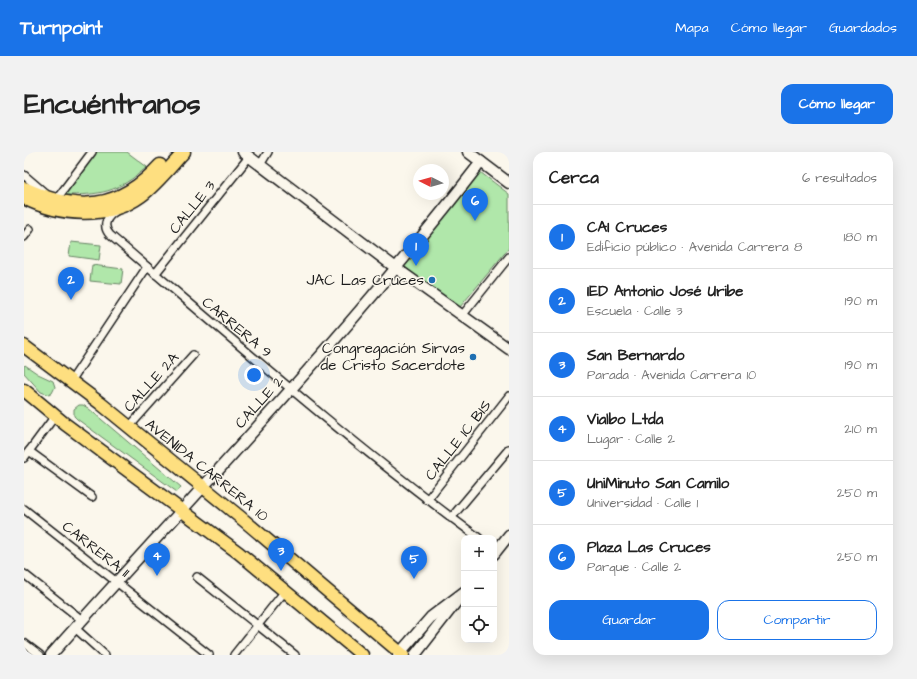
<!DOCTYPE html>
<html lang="es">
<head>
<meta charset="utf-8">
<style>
  :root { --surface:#fff; --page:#f2f2f2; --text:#222; --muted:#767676; --line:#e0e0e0; --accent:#1a73e8 }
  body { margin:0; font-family:"Architects Daughter",sans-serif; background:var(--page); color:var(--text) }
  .controls { position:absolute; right:12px; bottom:12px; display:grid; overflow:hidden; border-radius:8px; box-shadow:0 4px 16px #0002 }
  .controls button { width:36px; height:36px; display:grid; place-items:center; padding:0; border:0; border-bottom:1px solid var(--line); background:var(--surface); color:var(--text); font:20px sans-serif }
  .compass { position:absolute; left:389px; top:12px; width:36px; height:36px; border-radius:50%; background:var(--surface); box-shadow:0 4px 16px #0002; rotate:276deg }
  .you { position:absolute; left:230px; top:223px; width:14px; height:14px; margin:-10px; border:3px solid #fff; border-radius:50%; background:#1a73e8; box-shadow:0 0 0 6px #1a73e833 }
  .badge { display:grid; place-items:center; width:26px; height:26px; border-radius:50%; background:var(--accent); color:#fff; font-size:13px; font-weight:700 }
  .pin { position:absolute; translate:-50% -33px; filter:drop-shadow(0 1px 2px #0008) }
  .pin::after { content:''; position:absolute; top:21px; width:14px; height:12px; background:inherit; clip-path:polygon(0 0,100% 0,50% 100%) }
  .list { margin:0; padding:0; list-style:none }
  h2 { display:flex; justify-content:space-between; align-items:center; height:52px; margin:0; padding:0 16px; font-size:17px }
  h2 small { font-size:13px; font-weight:400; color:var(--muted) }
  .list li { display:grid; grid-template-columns:26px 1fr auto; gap:12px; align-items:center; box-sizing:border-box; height:64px; padding:0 16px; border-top:1px solid var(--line) }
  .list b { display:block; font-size:15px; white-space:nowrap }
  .list p { margin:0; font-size:13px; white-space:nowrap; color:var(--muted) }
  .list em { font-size:13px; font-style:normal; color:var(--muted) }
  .actions { display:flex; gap:8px; padding:12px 16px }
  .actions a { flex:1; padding:9px 0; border:1px solid var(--accent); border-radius:12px; text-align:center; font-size:14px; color:var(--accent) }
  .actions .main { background:var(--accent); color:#fff }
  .icon { flex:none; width:22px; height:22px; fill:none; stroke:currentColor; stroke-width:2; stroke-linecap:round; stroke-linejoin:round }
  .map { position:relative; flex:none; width:485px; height:503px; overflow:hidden; border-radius:12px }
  header { display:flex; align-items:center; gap:24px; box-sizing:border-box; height:56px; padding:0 20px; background:var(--accent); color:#fff }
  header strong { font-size:19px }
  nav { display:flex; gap:22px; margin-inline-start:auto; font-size:14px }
  .intro { display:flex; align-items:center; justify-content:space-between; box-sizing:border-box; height:96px; padding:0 24px }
  h1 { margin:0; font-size:28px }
  .button { padding:10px 18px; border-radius:12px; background:var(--accent); color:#fff; font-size:14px; font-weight:700 }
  main { display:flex; gap:24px; padding:0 24px }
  aside { flex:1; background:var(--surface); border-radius:12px; box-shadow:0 4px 16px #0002 }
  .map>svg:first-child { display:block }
  .green { fill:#b0e7aa; stroke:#668263 }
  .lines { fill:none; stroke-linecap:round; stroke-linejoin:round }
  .street-casing { stroke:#1c1c1c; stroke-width:10 }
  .secondary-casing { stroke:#1c1c1c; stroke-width:13 }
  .primary-casing { stroke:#1c1c1c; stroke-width:15 }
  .street { stroke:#fbf7ec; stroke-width:7 }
  .secondary { stroke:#fbf7ec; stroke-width:10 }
  .primary { stroke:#fedf80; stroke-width:12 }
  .poi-dot { fill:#1f6fb2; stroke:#fbf7ec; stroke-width:1.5 }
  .labels { text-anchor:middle; stroke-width:3; stroke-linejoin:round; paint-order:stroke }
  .street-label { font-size:15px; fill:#1c1c1c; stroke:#fbf7ec }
  .poi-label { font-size:15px; fill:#1c1c1c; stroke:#fbf7ec; text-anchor:end }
</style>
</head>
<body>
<header>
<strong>Turnpoint</strong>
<nav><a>Mapa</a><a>Cómo llegar</a><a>Guardados</a></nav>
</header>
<div class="intro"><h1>Encuéntranos</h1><a class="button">Cómo llegar</a></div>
<main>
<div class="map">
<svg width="485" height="503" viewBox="0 0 485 503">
  <rect width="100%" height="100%" fill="#fbf7ec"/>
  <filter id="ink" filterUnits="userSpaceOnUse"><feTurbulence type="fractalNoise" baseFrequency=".025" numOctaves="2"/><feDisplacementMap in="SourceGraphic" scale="8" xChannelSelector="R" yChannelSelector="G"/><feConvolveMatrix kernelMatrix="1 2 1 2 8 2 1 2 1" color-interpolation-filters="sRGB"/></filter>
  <g filter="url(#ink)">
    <g class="green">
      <path d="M71 0H103L123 15C93 41 77 43 38 43Z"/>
      <polygon points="456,20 485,42 485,96 436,155 380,115"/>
      <polygon points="47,90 77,93 75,108 45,104"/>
      <polygon points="68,113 99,117 97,132 66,129"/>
      <polygon points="1,213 14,222 29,229 31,235 28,241 25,243 17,240 0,221 0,214"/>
      <polygon points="55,253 59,253 64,256 157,335 153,340 53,267 50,264 50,257"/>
    </g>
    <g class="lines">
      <defs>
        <g id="street">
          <polyline points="236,13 244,0"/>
          <polyline points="0,23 21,41"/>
          <polyline points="32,48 68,0"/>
          <path d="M92 59C82 65 78 74 86 83 207 186 327 292 455 386"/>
          <polyline points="0,85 6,77"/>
          <polyline points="131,122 225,5"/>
          <polyline points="441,160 485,105"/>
          <polyline points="47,229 123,115"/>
          <polyline points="105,275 169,203"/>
          <polyline points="5,299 68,345"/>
          <polyline points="0,306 31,264"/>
          <polyline points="403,348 485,244"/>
          <polyline points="0,357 185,503"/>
          <polyline points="427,366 485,297"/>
          <polyline points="0,422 58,468"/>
          <polyline points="173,425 271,503"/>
          <polyline points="51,476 81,503"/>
          <polyline points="0,491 16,503"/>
          <polyline points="210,503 261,439"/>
        </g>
        <g id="secondary">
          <polyline points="219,0 372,116 485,197"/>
          <polyline points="444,0 485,31"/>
          <polyline points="470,402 485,383"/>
          <path d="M27 503C172 340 324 183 457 10"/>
          <polyline points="374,503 407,465 440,440"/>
          <polyline points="391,503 433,449"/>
        </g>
        <g id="primary">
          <path d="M0 36C53 61 95 58 136 13"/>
          <path d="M0 46C35 64 84 68 117 44 133 32 146 15 160 0"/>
          <polyline points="0,194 76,251 216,365 379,503"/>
          <polyline points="0,238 41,272 215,401 338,503"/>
        </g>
      </defs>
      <use href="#street" class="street-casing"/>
      <use href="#secondary" class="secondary-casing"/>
      <use href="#primary" class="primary-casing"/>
      <use href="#street" class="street"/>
      <use href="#secondary" class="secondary"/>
      <use href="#primary" class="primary"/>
    </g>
  </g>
  <g class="poi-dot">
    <circle cx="408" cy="128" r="4"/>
    <circle cx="449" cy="205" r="4"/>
  </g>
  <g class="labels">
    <g class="street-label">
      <text transform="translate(168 55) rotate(-51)" y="5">CALLE 3</text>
      <text transform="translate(213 175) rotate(40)" y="5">CARRERA 9</text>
      <text transform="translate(127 230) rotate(-48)" y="5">CALLE 2A</text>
      <text transform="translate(235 250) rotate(-48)" y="5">CALLE 2</text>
      <text transform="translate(434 288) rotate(-52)" y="5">CALLE 1C BIS</text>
      <text transform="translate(183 318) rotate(39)" y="5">AVENIDA CARRERA 10</text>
      <text transform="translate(72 397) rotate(38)" y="5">CARRERA 11</text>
    </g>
    <g class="poi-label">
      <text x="400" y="133">JAC Las Cruces</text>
      <text x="441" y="201">Congregación Sirvas<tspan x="441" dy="17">de Cristo Sacerdote</tspan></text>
    </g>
  </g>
</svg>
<div class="controls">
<button>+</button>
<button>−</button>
<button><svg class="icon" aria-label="locate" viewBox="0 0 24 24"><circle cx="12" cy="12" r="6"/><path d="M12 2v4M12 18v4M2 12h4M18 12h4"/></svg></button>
</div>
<svg class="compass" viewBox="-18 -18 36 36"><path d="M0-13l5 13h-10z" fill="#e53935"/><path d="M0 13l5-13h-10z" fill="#767676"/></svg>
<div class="you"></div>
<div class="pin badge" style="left:392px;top:114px">1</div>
<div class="pin badge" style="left:47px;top:148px">2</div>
<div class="pin badge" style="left:257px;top:419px">3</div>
<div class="pin badge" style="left:133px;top:424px">4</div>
<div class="pin badge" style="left:390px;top:427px">5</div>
<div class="pin badge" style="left:451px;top:69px">6</div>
</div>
<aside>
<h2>Cerca<small>6 resultados</small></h2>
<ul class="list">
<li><span class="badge">1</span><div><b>CAI Cruces</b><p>Edificio público · Avenida Carrera 8</p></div><em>180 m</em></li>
<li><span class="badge">2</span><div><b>IED Antonio José Uribe</b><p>Escuela · Calle 3</p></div><em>190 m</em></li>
<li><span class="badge">3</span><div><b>San Bernardo</b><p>Parada · Avenida Carrera 10</p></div><em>190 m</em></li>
<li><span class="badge">4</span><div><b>Vialbo Ltda</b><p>Lugar · Calle 2</p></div><em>210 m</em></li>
<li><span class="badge">5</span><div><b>UniMinuto San Camilo</b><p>Universidad · Calle 1</p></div><em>250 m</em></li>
<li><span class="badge">6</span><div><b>Plaza Las Cruces</b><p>Parque · Calle 2</p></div><em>250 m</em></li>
</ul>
<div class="actions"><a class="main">Guardar</a><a>Compartir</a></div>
</aside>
</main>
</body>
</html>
